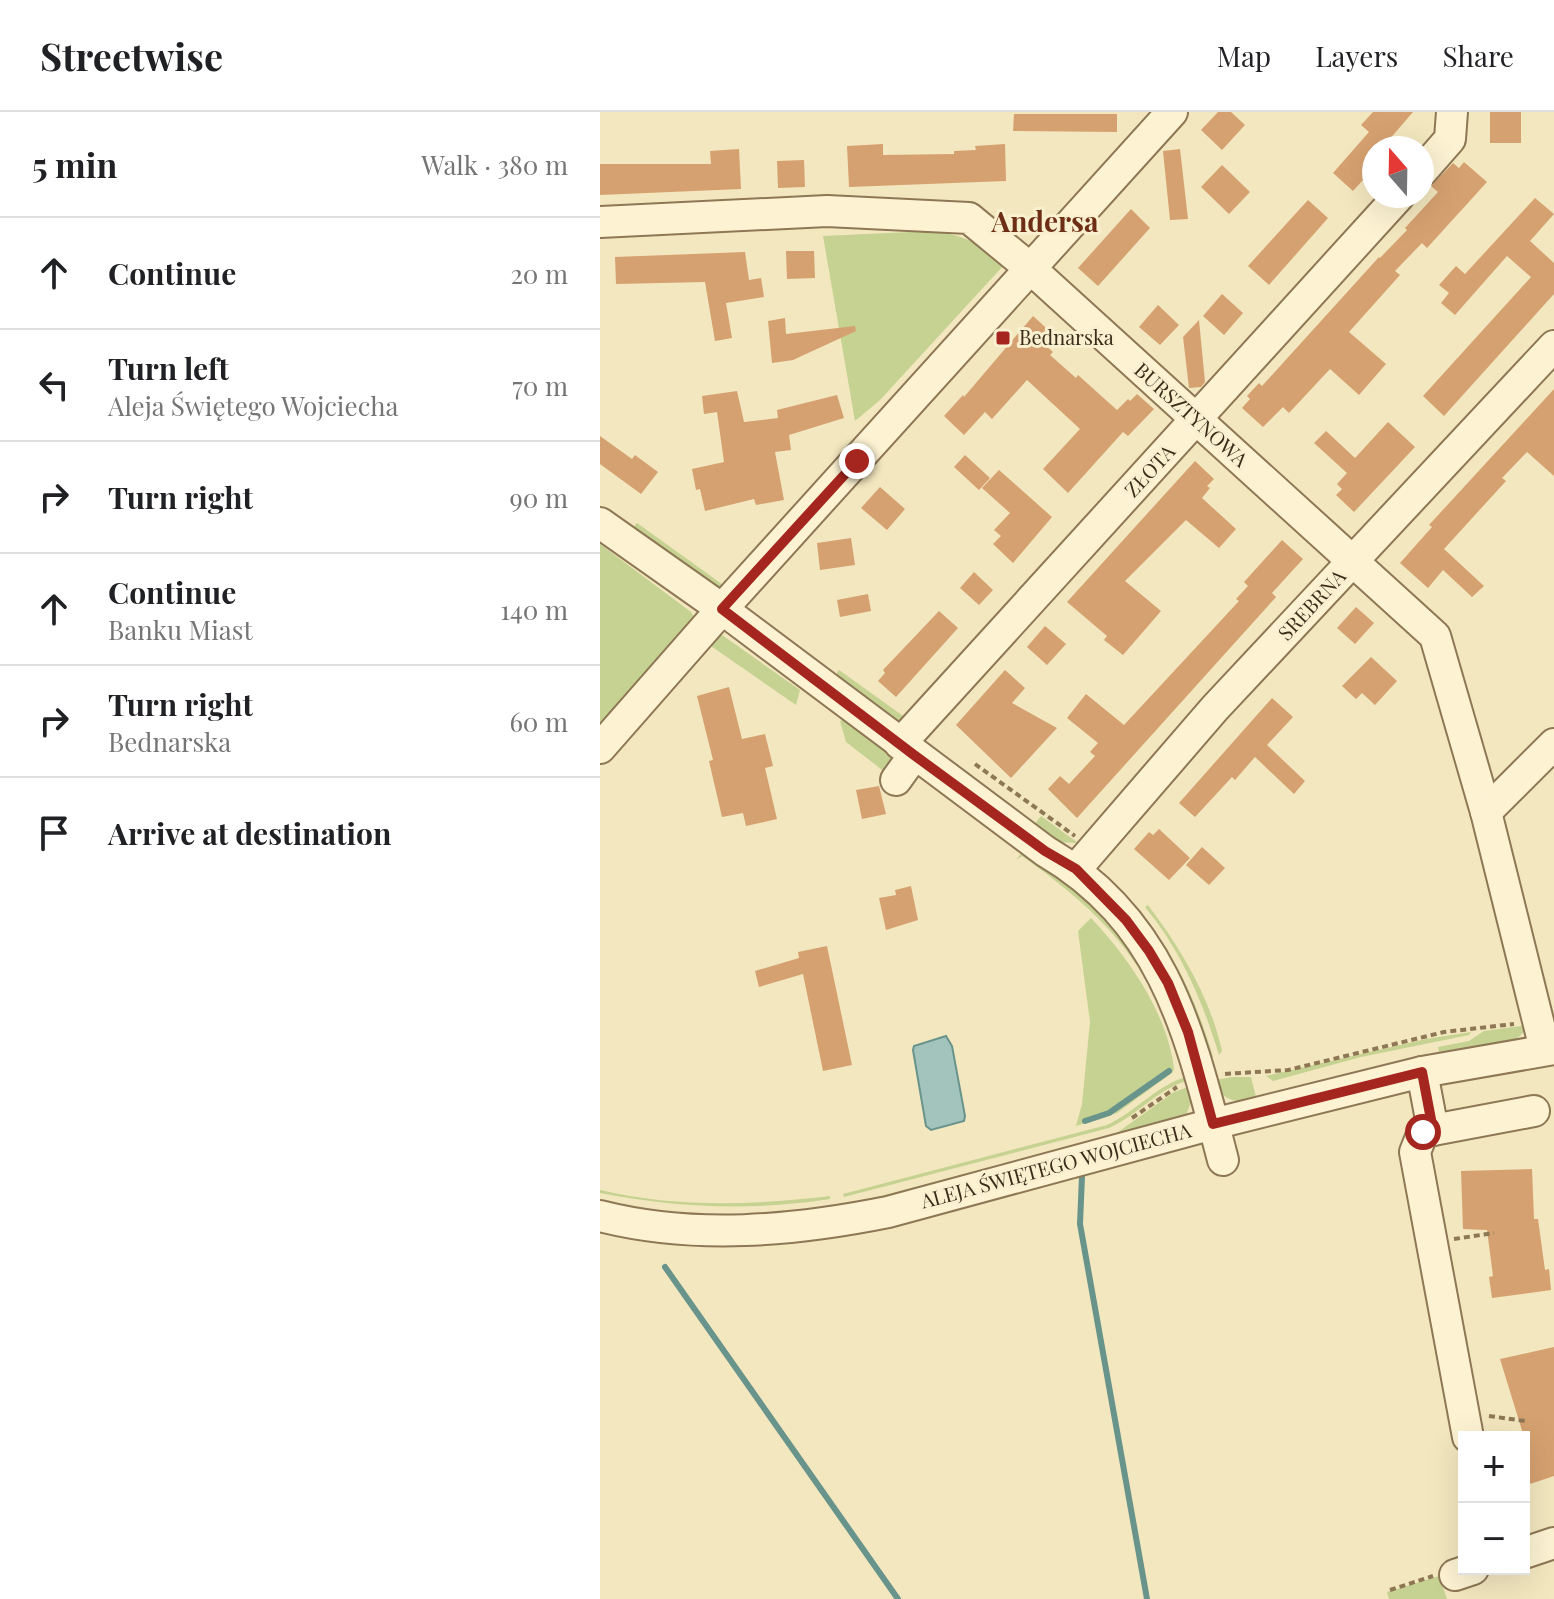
<!DOCTYPE html>
<html lang="en">
<head>
<meta charset="utf-8">
<style>
  :root { --surface:#fff; --page:#f6f6f6; --text:#202124; --muted:#757577; --line:#e0e0e0 }
  body { margin:0; font-family:"Playfair Display",serif; background:var(--page); color:var(--text) }
  .controls { position:absolute; right:24px; bottom:24px; display:grid; overflow:hidden; border-radius:0px; box-shadow:0 8px 32px #0002 }
  .controls button { width:72px; height:72px; display:grid; place-items:center; padding:0; border:0; border-bottom:2px solid var(--line); background:var(--surface); color:var(--text); font:40px sans-serif }
  .compass { position:absolute; left:762px; top:24px; width:72px; height:72px; border-radius:50%; background:var(--surface); box-shadow:0 8px 32px #0002; rotate:340deg }
  .stop { position:absolute; width:24px; height:24px; margin:-18px; border:6px solid #a4261e; border-radius:50%; background:#fff }
  .stop.end { background:#a4261e; border-color:#fff; box-shadow:0 2px 8px #0008 }
  .list { margin:0; padding:0; list-style:none }
  h2 { display:flex; justify-content:space-between; align-items:center; height:104px; margin:0; padding:0 32px; font-size:34px }
  h2 small { font-size:26px; font-weight:400; color:var(--muted) }
  .list li { display:grid; grid-template-columns:52px 1fr auto; gap:24px; align-items:center; box-sizing:border-box; height:112px; padding:0 32px; border-top:2px solid var(--line) }
  .list b { display:block; font-size:30px; white-space:nowrap }
  .list p { margin:0; font-size:26px; white-space:nowrap; color:var(--muted) }
  .list em { font-size:26px; font-style:normal; color:var(--muted) }
  .icon { flex:none; width:44px; height:44px; fill:none; stroke:currentColor; stroke-width:2; stroke-linecap:round; stroke-linejoin:round }
  .map { position:relative; flex:none; width:954px; height:1487px; overflow:hidden }
  header { display:flex; align-items:center; gap:48px; box-sizing:border-box; height:112px; padding:0 40px; background:var(--surface); border-bottom:2px solid var(--line) }
  header strong { font-size:38px }
  nav { display:flex; gap:44px; margin-inline-start:auto; font-size:28px }
  main { display:flex }
  aside { flex:1; background:var(--surface) }
  .map>svg:first-child { display:block }
  .green { fill:#c6d292 }
  .water { fill:#a3c4bd; stroke:#68948c; stroke-width:2 }
  .lines { fill:none; stroke-linecap:round; stroke-linejoin:round }
  .stream { stroke:#68948c; stroke-width:6 }
  .building { fill:#d6a170 }
  .minor-casing { stroke:#8e7755; stroke-width:34 }
  .path { stroke:#8e7755; stroke-width:4; stroke-dasharray:6 4; stroke-linecap:butt }
  .minor { stroke:#fdf3d3; stroke-width:30 }
  .route { stroke:#a4261e; stroke-width:10 }
  .poi-dot { fill:#a4261e; stroke:#f9f0d0; stroke-width:3 }
  .labels { text-anchor:middle; stroke-width:6; stroke-linejoin:round; paint-order:stroke }
  .poi-label { font-size:20px; fill:#3c2d1b; stroke:#f9f0d0; text-anchor:start }
  .street-label { font-size:20px; fill:#3c2d1b; stroke:#f9f0d0 }
  .district-label { font-size:28px; font-weight:bold; fill:#6e2e15; stroke:#f9f0d0 }
</style>
</head>
<body>
<header>
<strong>Streetwise</strong>
<nav><a>Map</a><a>Layers</a><a>Share</a></nav>
</header>
<main>
<aside>
<h2>5 min<small>Walk · 380 m</small></h2>
<ul class="list">
<li><svg class="icon" aria-label="ahead" viewBox="0 0 24 24"><path d="M12 20V5M6 11l6-6 6 6"/></svg><div><b>Continue</b></div><em>20 m</em></li>
<li><svg class="icon" aria-label="left" viewBox="0 0 24 24"><path d="M17 20v-9H6M10 6l-5 5 5 5"/></svg><div><b>Turn left</b><p>Aleja Świętego Wojciecha</p></div><em>70 m</em></li>
<li><svg class="icon" aria-label="right" viewBox="0 0 24 24"><path d="M7 20v-9h11M14 6l5 5-5 5"/></svg><div><b>Turn right</b></div><em>90 m</em></li>
<li><svg class="icon" aria-label="ahead" viewBox="0 0 24 24"><path d="M12 20V5M6 11l6-6 6 6"/></svg><div><b>Continue</b><p>Banku Miast</p></div><em>140 m</em></li>
<li><svg class="icon" aria-label="right" viewBox="0 0 24 24"><path d="M7 20v-9h11M14 6l5 5-5 5"/></svg><div><b>Turn right</b><p>Bednarska</p></div><em>60 m</em></li>
<li><svg class="icon" aria-label="arrive" viewBox="0 0 24 24"><path d="M6 21V4h12l-3 4 3 4H6"/></svg><div><b>Arrive at destination</b></div></li>
</ul>
</aside>
<div class="map">
<svg width="954" height="1487" viewBox="0 0 954 1487">
  <rect width="100%" height="100%" fill="#f3e7bf"/>
  <g class="green">
    <path d="M332 119C364 123 379 131 404 153L280 288 255 309 223 124Z"/>
    <polygon points="37,411 126,475 116,478 28,421"/>
    <polygon points="0,432 91,500 96,508 0,627"/>
    <polygon points="122,523 200,578 196,593 108,532 116,524"/>
    <polygon points="239,558 306,606 294,610 232,568"/>
    <polygon points="243,608 301,651 290,664 246,630 240,609"/>
    <polygon points="441,704 478,731 457,730 433,714"/>
    <path d="M423 739C507 801 558 848 585 952L580 950C550 850 505 803 422 744L416 748Z"/>
    <path d="M548 793C581 837 610 885 622 939L619 943C602 888 582 840 545 795Z"/>
    <path d="M540 800C576 843 597 891 613 945L608 946 538 805Z"/>
    <path d="M491 806C528 845 568 902 574 957L572 961 517 1001 476 1014 482 992 490 910 478 819Z"/>
    <path d="M928 913C915 942 866 937 839 940L838 935 869 929 884 919Z"/>
    <polygon points="871,920 869,923 761,945 673,969 666,964 826,927"/>
    <path d="M589 964 590 968C558 976 538 1003 509 1016L244 1085 243 1082 507 1013C537 999 556 973 589 964Z"/>
    <path d="M632 965H651L657 989C638 991 621 990 615 968Z"/>
    <polygon points="591,974 592,987 586,1004 250,1096 245,1091 281,1084 507,1024 518,1020 574,980"/>
    <path d="M0 1078C76 1096 153 1093 230 1084V1087C153 1099 77 1096 0 1081Z"/>
    <polygon points="839,1464 847,1487 789,1487 787,1480"/>
  </g>
  <polygon class="water" points="346,924 352,934 365,1004 364,1009 331,1018 326,1014 313,938 314,934"/>
  <g class="lines">
    <g class="stream">
      <polyline points="485,1009 509,1001 569,959"/>
      <polyline points="482,1064 480,1112 547,1487"/>
      <polyline points="65,1155 298,1487"/>
    </g>
  </g>
  <g class="building">
    <polygon points="618,0 631,0 645,13 622,38 601,18"/>
    <polygon points="773,0 813,0 782,36 774,36 774,46 767,53 772,58 753,79 733,61 769,20 761,13"/>
    <rect x="890" y="0" width="31" height="31"/>
    <polygon points="414,2 517,2 517,20 413,19"/>
    <polygon points="283,32 283,43 354,42 354,39 376,38 375,34 405,32 406,69 249,75 247,34"/>
    <polygon points="139,37 141,77 0,83 0,52 111,52 110,39"/>
    <polygon points="580,37 588,107 570,108 563,39"/>
    <polygon points="204,48 205,75 178,76 177,49"/>
    <polygon points="864,50 887,70 827,136 822,131 795,159 800,163 749,220 786,252 759,283 730,257 689,301 683,295 663,315 642,296 650,287 647,284 659,271 662,274 779,145 780,146 807,118 805,116 838,80 831,74 853,51 859,56"/>
    <polygon points="622,53 650,80 629,102 601,75"/>
    <polygon points="935,86 954,102 930,129 954,151 954,182 844,304 823,284 931,165 907,144 855,203 841,191 849,181 839,173 856,154 865,162"/>
    <polygon points="708,88 728,106 669,173 648,154"/>
    <polygon points="531,97 550,116 498,174 478,156"/>
    <polygon points="186,139 214,139 215,166 187,167"/>
    <polygon points="145,140 149,168 161,166 164,185 126,191 132,226 115,229 105,170 16,172 15,145"/>
    <polygon points="622,182 643,201 624,223 603,204"/>
    <polygon points="558,193 579,213 560,233 539,215"/>
    <polygon points="433,204 454,223 445,233 453,240 450,243 476,266 478,263 517,298 528,287 530,289 537,282 554,297 528,324 523,320 468,381 443,357 480,317 427,268 392,307 385,300 364,323 344,304 363,283 364,285"/>
    <polygon points="185,206 186,222 255,214 256,219 193,248 172,251 168,209"/>
    <polygon points="599,208 605,270 601,275 589,276 583,225"/>
    <polygon points="954,277 954,364 927,340 902,366 906,369 844,437 884,474 872,485 843,458 828,476 800,451 832,415 829,413"/>
    <polygon points="137,279 144,310 178,306 177,298 237,283 244,306 189,323 191,338 175,340 184,388 156,393 154,387 105,399 100,377 96,378 92,357 124,350 117,300 104,302 102,284"/>
    <polygon points="788,310 815,335 754,400 736,383 742,377 737,372 747,361 714,331 726,319 755,346"/>
    <polygon points="0,324 32,347 35,343 58,360 41,382 0,352"/>
    <polygon points="365,343 390,366 379,378 354,355"/>
    <polygon points="595,349 614,367 607,374 610,376 602,386 636,417 619,436 586,408 525,469 561,499 523,543 504,528 507,524 467,490"/>
    <polygon points="399,358 452,405 413,451 393,432 401,424 394,418 410,401 382,376"/>
    <polygon points="280,375 305,397 287,418 261,396"/>
    <polygon points="251,426 255,453 220,458 217,431"/>
    <polygon points="682,428 703,447 672,481 676,485 477,706 448,677 460,664 469,672 495,644 490,640 498,631 467,606 486,582 524,613 639,489 636,487 648,474 644,470"/>
    <polygon points="374,460 393,478 379,493 360,476"/>
    <polygon points="268,482 271,499 240,505 237,488"/>
    <polygon points="756,495 774,511 755,532 737,516"/>
    <polygon points="339,499 358,516 296,585 278,569 285,561 283,558"/>
    <polygon points="445,514 466,532 447,553 427,535"/>
    <polygon points="771,545 797,569 775,593 762,581 756,587 742,574"/>
    <polygon points="405,558 425,576 412,591 457,616 411,666 356,613"/>
    <polygon points="129,575 142,627 165,622 173,654 165,656 177,707 146,714 143,701 122,705 109,649 113,648 97,584"/>
    <polygon points="672,586 693,605 667,633 705,669 694,682 655,645 635,668 632,665 595,705 579,691"/>
    <polygon points="279,674 286,702 262,707 256,678"/>
    <polygon points="559,717 590,746 569,768 534,737 549,720 553,723"/>
    <polygon points="602,735 625,756 609,773 586,753"/>
    <polygon points="311,774 318,808 286,818 279,786 296,783 295,778"/>
    <polygon points="227,834 252,953 223,959 203,862 159,875 155,859 199,846 198,840"/>
    <polygon points="932,1057 934,1107 938,1107 945,1158 949,1157 951,1178 892,1186 889,1165 893,1164 887,1118 863,1117 861,1059"/>
    <polygon points="954,1235 954,1364 924,1374 924,1325 900,1247"/>
  </g>
  <g class="lines">
    <defs>
      <g id="minor">
        <polyline points="822,59 850,27 852,0"/>
        <polyline points="0,110 227,99 369,106 431,157 835,524 886,700 945,937"/>
        <path d="M0 411 122 497 445 739C566 810 590 923 623 1048"/>
        <polyline points="300,632 799,84"/>
        <polyline points="0,636 122,497 572,0"/>
        <polyline points="296,668 314,643"/>
        <polyline points="886,700 954,632"/>
        <polyline points="476,757 615,596 954,234"/>
        <polyline points="822,960 833,1018 934,999"/>
        <polyline points="833,1018 823,1020 815,1040 868,1325"/>
        <path d="M0 1104C95 1128 193 1119 288 1100L613 1012 822 960 954 937"/>
        <polyline points="924,1441 954,1431"/>
        <polyline points="855,1463 873,1457"/>
      </g>
    </defs>
    <use href="#minor" class="minor-casing"/>
    <g class="path">
      <polyline points="375,652 475,724"/>
      <polyline points="625,962 688,958 844,920 914,912"/>
      <polyline points="532,1006 577,975"/>
      <polyline points="854,1127 894,1121"/>
      <polyline points="889,1304 925,1309"/>
      <polyline points="790,1478 833,1464"/>
    </g>
    <use href="#minor" class="minor"/>
  </g>
  <g class="lines">
    <polyline class="route" points="257,349 122,497 314,643 445,739 476,757 526,808 549,839 568,871 588,920 613,1012 822,960 833,1018 823,1020"/>
  </g>
  <rect class="poi-dot" x="395" y="218" width="16" height="16" rx="4"/>
  <g class="labels">
    <g class="poi-label">
      <text x="419" y="233">Bednarska</text>
    </g>
    <g class="street-label">
      <text transform="translate(591 303) rotate(42)" y="7">BURSZTYNOWA</text>
      <text transform="translate(550 359) rotate(-47)" y="7">ZŁOTA</text>
      <text transform="translate(712 493) rotate(-47)" y="7">SREBRNA</text>
      <text transform="translate(456 1054) rotate(-15)" y="7">ALEJA ŚWIĘTEGO WOJCIECHA</text>
    </g>
    <g class="district-label">
      <text x="445" y="120">Andersa</text>
    </g>
  </g>
</svg>
<div class="controls">
<button>+</button>
<button>−</button>
</div>
<svg class="compass" viewBox="-18 -18 36 36"><path d="M0-13l5 13h-10z" fill="#e53935"/><path d="M0 13l5-13h-10z" fill="#757577"/></svg>
<div class="stop" style="left:823px;top:1020px"></div>
<div class="stop end" style="left:257px;top:349px"></div>
</div>
</main>
</body>
</html>
